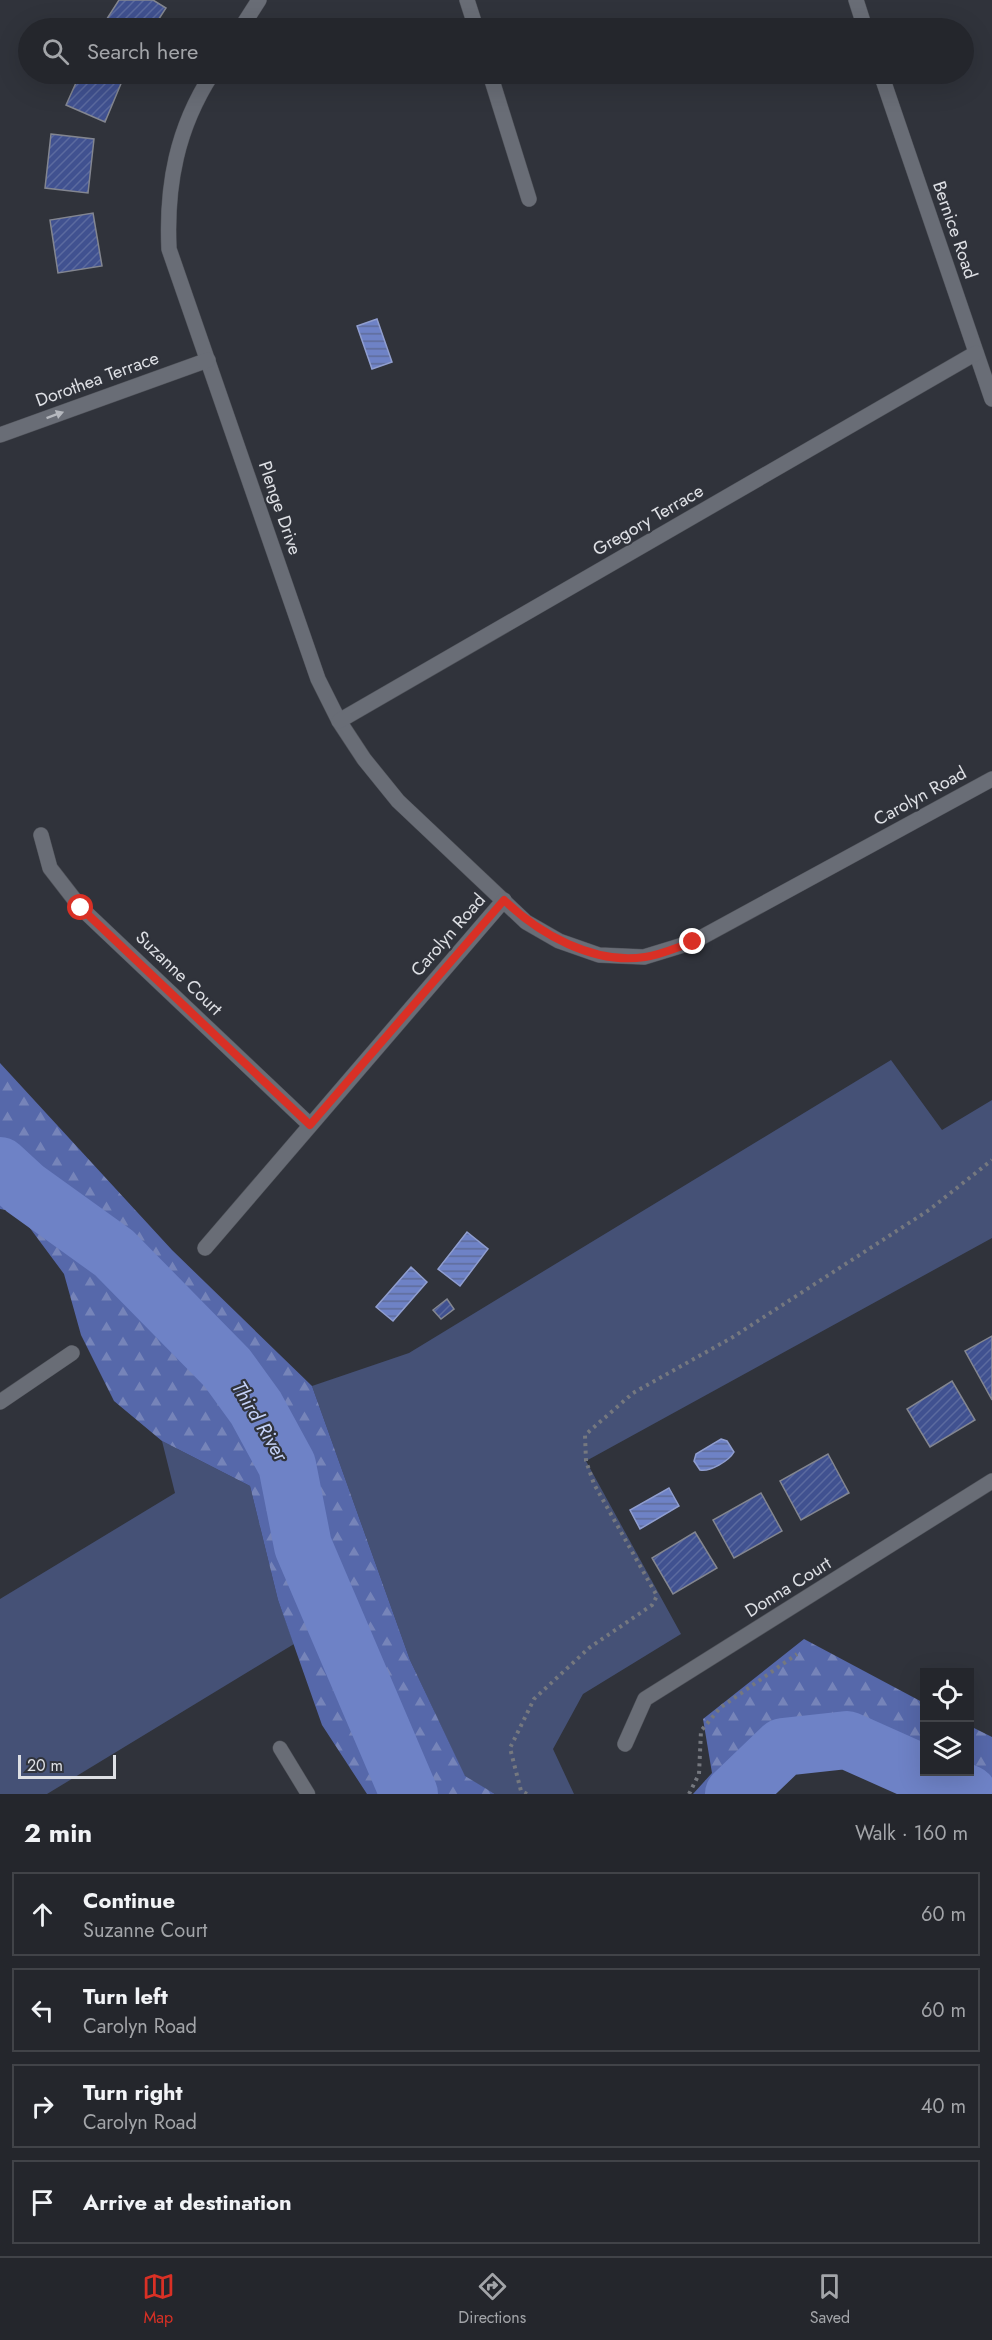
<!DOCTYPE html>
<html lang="en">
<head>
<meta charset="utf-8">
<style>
  :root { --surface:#24262c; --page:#303238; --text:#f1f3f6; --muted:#a3a5a9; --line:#414348; --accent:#d93025 }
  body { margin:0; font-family:Jost,sans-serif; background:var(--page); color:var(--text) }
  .controls { position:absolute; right:18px; bottom:18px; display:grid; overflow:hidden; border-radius:0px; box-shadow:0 6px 24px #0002 }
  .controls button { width:54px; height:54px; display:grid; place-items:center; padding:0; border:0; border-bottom:2px solid var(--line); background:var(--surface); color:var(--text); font:30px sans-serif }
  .scale { position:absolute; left:18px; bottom:15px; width:98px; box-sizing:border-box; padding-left:6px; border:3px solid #dee0e5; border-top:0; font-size:16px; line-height:21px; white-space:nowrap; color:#dee0e5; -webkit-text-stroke:4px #30333b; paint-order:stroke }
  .stop { position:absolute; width:18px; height:18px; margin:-14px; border:4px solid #d93025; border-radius:50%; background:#fff }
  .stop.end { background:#d93025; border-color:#fff; box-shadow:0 2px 6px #0008 }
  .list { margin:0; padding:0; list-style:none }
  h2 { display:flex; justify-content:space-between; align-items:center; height:78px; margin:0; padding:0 24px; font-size:26px }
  h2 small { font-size:20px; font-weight:400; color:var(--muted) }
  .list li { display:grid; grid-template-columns:39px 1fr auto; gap:18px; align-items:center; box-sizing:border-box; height:84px; margin:0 12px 12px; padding:0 12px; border:2px solid var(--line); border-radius:0px }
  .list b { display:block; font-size:22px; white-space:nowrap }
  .list p { margin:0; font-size:20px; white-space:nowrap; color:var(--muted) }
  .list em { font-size:20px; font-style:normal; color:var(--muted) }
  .icon { flex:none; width:33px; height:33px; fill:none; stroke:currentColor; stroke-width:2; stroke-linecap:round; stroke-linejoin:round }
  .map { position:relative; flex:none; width:992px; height:1794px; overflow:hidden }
  .search { position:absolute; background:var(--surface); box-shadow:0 6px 24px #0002; left:18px; right:18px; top:18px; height:66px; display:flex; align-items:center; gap:15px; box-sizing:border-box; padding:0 21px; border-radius:33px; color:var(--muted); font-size:22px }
  .sheet { height:462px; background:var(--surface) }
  nav { display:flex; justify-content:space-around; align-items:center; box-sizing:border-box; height:84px; border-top:2px solid var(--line); background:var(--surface); font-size:16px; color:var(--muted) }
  nav a { display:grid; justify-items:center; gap:3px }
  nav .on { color:var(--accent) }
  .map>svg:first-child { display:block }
  .grass { fill:#455176 }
  .forest { fill:url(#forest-firs) }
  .water { fill:url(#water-rules); stroke:#909ecf; stroke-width:1.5 }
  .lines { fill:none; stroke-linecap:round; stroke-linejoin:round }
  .river { stroke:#6e82c6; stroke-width:58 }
  .building { fill:url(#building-hatch); stroke:#838690; stroke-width:1.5 }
  .lane-casing { stroke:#4f5259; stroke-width:15 }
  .street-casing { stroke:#4f5259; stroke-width:16 }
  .path { stroke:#75787f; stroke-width:4; stroke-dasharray:3 4.5; stroke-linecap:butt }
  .lane { stroke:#696d76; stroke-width:14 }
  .street { stroke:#696d76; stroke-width:15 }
  .oneway { fill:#b5b8be }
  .route { stroke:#d93025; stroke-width:8 }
  .labels { text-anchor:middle; stroke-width:4.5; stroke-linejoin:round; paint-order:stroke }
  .street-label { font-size:18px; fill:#dee0e5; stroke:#30333b }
  .water-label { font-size:20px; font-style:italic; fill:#c5d2f8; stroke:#30333b }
</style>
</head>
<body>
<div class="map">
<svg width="992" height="1794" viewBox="0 0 992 1794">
  <defs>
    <pattern id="forest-firs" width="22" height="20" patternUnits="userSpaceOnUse" patternTransform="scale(1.5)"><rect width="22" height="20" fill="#5668aa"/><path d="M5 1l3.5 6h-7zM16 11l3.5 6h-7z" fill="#7684b9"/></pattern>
    <pattern id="water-rules" width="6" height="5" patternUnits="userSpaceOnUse" patternTransform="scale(1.5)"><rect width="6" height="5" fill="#6e82c6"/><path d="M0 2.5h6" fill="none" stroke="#5f6c99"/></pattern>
    <pattern id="building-hatch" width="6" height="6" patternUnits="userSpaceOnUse" patternTransform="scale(1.5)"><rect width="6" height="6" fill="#405190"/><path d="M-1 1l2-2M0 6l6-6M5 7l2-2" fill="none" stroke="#5b6a9f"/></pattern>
  </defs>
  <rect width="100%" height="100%" fill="#30333b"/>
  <g class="grass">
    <polygon points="891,1060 942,1130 992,1100 992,1238 586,1461 681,1634 583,1694 553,1749 574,1794 495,1794 465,1777 410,1660 312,1386 409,1353"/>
    <polygon points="162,1441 250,1486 278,1600 294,1644 47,1794 0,1794 0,1599 175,1493"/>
  </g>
  <g class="forest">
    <polygon points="0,1063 172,1250 312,1386 410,1660 465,1776 495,1794 367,1794 322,1725 278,1600 250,1486 162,1441 114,1401 81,1335 64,1274 18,1212 0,1209"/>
    <polygon points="804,1639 924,1703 924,1772 970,1772 970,1726 992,1737 992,1794 905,1794 855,1767 792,1771 762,1794 693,1794 712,1773 703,1719"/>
  </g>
  <g class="water">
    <polygon points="377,319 392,362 372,369 357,326"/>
    <polygon points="467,1232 488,1249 460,1286 438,1269"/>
    <polygon points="411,1267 427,1282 393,1321 376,1307"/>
    <path d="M721 1439 727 1441 734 1452C729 1461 710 1472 700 1470L694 1461 696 1454Z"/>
    <polygon points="669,1488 679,1506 640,1529 630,1510"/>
  </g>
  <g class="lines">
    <g class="river">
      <polyline points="0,1166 25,1189 114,1253 227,1368 256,1408 287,1465 303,1546 409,1794"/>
      <polyline points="734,1794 783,1747 847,1740 968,1794"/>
    </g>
  </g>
  <g class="building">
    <polygon points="119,0 153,0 166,8 153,28 101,28"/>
    <polygon points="80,74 125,74 105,122 66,105"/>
    <polygon points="51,134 94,139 88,193 45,188"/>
    <polygon points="93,213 102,266 58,273 50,220"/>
    <polygon points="447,1299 454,1309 441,1319 433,1310"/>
    <polygon points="992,1336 992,1400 965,1351"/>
    <polygon points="952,1381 975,1420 930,1447 907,1409"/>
    <polygon points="828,1454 849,1493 801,1520 780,1481"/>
    <polygon points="761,1493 782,1531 734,1558 713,1520"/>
    <polygon points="695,1532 717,1568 673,1594 652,1558"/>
  </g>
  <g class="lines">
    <defs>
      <polyline id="lane" points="280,1748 308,1794"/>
      <g id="street">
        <polyline points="467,0 476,28"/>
        <polyline points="856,0 865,28"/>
        <polyline points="241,28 259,0"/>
        <path d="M212 74C177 128 166 185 169 249L318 679 339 721 364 759 398 801 526 922 559 941 599 955 644 957 693 942 992 779"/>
        <polyline points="490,74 529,199"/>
        <polyline points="881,74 992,399"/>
        <polyline points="0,435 208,360"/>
        <polyline points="339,721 976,353"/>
        <polyline points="41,835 50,868 81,908 310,1125"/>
        <polyline points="205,1248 504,900"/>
        <polyline points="0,1402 72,1353"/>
        <polyline points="625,1744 645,1699 992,1481"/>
      </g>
    </defs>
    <use href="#lane" class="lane-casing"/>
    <use href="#street" class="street-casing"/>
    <g class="path">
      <polyline points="527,1794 521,1791 510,1748 534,1699 589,1648 652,1605 657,1596 594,1484 586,1461 585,1435 633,1393 733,1337 929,1210 992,1160"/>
      <polyline points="689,1794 699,1774 701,1731 720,1708 797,1654"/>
    </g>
    <use href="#lane" class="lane"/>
    <use href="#street" class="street"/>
  </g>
  <defs><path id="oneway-solid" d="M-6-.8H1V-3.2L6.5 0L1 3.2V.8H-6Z" transform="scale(1.5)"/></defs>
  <use class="oneway" href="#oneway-solid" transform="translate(55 415) rotate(-20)"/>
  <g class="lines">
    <path class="route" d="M81 908 310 1125 504 900C539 934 594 965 645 957 661 955 678 947 693 942"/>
  </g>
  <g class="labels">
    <g class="street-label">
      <text transform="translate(955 230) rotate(71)" y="6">Bernice Road</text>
      <text transform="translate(97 379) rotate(-20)" y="6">Dorothea Terrace</text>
      <text transform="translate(280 508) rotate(71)" y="6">Plenge Drive</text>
      <text transform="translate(648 520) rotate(-30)" y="6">Gregory Terrace</text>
      <text transform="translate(920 796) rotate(-29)" y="6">Carolyn Road</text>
      <text transform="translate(448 935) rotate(-49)" y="6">Carolyn Road</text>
      <text transform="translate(179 973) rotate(44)" y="6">Suzanne Court</text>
      <text transform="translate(788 1587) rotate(-32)" y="6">Donna Court</text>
    </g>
    <g class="water-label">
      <text transform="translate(260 1421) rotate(59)" y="7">Third River</text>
    </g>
  </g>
</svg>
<div class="controls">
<button><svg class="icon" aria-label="locate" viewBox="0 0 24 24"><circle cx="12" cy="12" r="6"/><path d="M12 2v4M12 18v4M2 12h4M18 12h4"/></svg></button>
<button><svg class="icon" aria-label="layers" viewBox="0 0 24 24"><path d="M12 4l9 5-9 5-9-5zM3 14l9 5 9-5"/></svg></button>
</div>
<div class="scale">20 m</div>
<div class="stop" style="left:81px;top:908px"></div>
<div class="stop end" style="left:693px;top:942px"></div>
<div class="search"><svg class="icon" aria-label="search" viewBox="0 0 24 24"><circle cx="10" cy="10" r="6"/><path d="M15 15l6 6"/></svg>Search here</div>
</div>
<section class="sheet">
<h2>2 min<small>Walk · 160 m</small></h2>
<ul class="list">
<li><svg class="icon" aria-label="ahead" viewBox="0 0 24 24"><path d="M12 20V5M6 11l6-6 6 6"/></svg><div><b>Continue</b><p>Suzanne Court</p></div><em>60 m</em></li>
<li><svg class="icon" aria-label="left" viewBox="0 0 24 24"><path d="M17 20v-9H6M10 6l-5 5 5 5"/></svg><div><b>Turn left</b><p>Carolyn Road</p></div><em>60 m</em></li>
<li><svg class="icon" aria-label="right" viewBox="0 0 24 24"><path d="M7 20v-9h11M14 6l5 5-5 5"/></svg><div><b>Turn right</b><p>Carolyn Road</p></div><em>40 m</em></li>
<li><svg class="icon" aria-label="arrive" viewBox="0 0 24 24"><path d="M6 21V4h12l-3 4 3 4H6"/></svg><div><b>Arrive at destination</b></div></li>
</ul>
</section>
<nav>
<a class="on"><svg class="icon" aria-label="map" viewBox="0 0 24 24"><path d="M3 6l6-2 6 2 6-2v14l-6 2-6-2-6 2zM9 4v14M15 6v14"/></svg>Map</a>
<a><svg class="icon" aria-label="directions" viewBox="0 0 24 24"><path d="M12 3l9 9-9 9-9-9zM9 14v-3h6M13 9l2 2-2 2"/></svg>Directions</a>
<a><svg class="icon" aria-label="saved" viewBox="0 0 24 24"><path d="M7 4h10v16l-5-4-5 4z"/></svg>Saved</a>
</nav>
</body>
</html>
